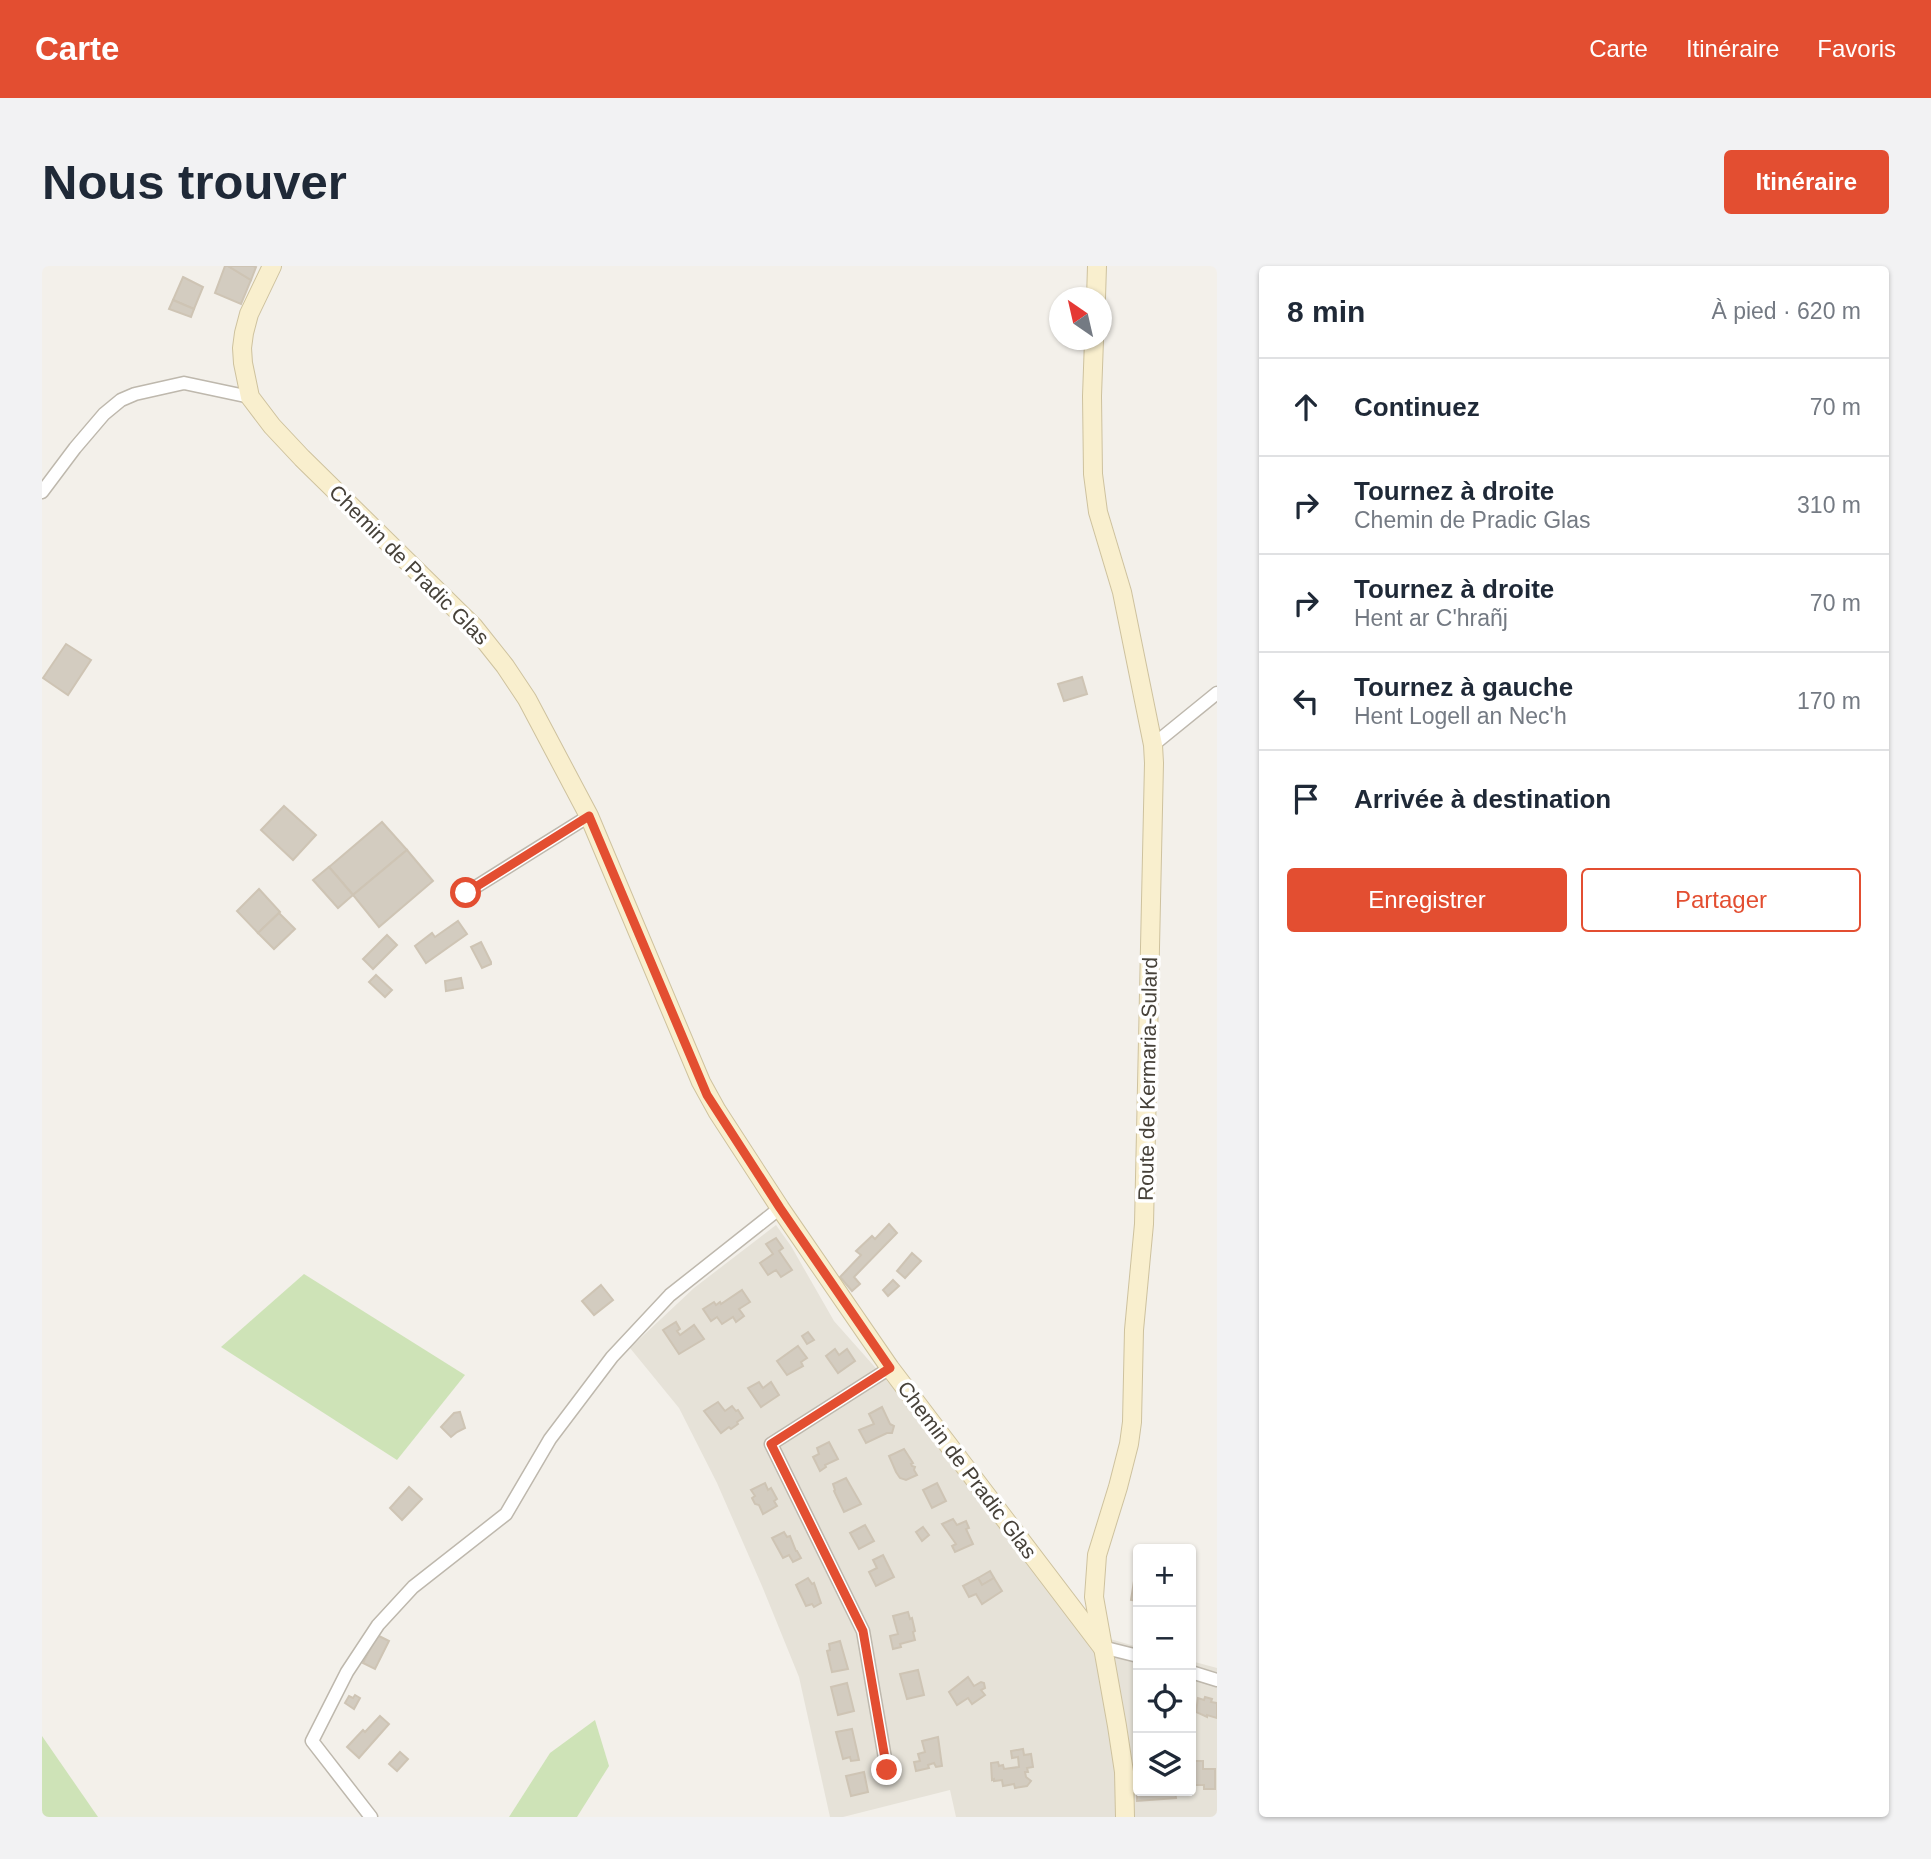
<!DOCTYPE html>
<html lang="fr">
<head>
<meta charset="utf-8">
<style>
  :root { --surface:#fff; --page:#f2f2f3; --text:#1f2937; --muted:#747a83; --line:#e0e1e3; --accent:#e34e31 }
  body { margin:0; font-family:Arial,sans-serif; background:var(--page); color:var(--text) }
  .controls { position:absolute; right:21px; bottom:21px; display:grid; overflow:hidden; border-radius:7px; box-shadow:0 2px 5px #0004 }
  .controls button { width:63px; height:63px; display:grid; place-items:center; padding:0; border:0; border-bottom:2px solid var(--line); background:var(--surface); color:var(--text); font:35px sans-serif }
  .compass { position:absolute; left:1007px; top:21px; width:63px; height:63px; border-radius:50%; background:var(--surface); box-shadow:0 2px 5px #0004; rotate:326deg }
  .stop { position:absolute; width:21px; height:21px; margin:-16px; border:5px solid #e34e31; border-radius:50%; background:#fff }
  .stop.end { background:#e34e31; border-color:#fff; box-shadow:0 2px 7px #0008 }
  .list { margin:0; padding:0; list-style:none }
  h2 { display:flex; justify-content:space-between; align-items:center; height:91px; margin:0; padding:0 28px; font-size:30px }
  h2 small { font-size:23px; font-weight:400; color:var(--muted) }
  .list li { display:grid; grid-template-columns:46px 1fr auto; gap:21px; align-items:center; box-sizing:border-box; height:98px; padding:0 28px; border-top:2px solid var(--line) }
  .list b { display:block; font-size:26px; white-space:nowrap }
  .list p { margin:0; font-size:23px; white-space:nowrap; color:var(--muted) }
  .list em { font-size:23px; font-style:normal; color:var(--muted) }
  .actions { display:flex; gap:14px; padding:21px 28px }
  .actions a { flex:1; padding:16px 0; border:2px solid var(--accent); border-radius:7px; text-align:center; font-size:24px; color:var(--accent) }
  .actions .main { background:var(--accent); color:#fff }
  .icon { flex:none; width:38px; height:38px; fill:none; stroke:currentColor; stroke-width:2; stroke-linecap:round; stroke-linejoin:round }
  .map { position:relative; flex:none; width:1175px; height:1551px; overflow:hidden; border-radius:7px }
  header { display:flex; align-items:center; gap:42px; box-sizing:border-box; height:98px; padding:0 35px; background:var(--accent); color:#fff }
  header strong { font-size:33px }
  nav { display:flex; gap:38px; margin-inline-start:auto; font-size:24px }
  .intro { display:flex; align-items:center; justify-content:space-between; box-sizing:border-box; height:168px; padding:0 42px }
  h1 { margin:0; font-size:49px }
  .button { padding:18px 32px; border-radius:7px; background:var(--accent); color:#fff; font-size:24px; font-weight:700 }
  main { display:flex; gap:42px; padding:0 42px }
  aside { flex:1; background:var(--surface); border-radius:7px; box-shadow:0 2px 5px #0004 }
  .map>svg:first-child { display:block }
  .residential { fill:#e6e2d8 }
  .green { fill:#cee3b7 }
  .building { fill:#d3ccc0; stroke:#cec4b4; stroke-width:2 }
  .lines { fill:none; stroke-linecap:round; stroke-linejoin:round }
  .street-casing { stroke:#beb8ad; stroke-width:15 }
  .secondary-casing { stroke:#cec29e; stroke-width:20 }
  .street { stroke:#fff; stroke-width:12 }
  .secondary { stroke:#f9efce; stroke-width:18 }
  .route { stroke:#e34e31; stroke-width:9 }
  .labels { text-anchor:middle; stroke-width:7; stroke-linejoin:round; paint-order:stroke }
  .street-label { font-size:21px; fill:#464139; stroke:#fff }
</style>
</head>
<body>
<header>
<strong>Carte</strong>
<nav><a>Carte</a><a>Itinéraire</a><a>Favoris</a></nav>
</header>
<div class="intro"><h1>Nous trouver</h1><a class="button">Itinéraire</a></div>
<main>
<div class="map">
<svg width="1175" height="1551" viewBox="0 0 1175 1551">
  <rect width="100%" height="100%" fill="#f3f0ea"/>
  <polygon class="residential" points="734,959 749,980 792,1055 933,1214 1068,1373 1096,1381 1096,1525 1149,1525 1149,1395 1175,1402 1175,1551 914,1551 908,1524 801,1551 788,1551 757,1411 720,1320 675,1217 637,1142 588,1082 652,1022"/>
  <g class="green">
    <polygon points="262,1008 423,1109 355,1194 179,1081"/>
    <polygon points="553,1454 567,1500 535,1551 467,1551 508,1487"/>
    <polygon points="0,1470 56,1551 0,1551"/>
  </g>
  <g class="building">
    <polygon points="183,0 186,0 209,14 199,38 173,27"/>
    <polygon points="186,0 211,0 214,1 209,14"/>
    <polygon points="141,11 161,21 152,43 131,34"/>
    <polygon points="131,34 152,43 149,51 127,43"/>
    <polygon points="24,378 49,394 26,429 1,412"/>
    <polygon points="1040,411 1045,428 1022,435 1016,418"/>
    <polygon points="242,540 274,569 251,594 219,564"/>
    <polygon points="340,556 365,584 311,629 287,601"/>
    <polygon points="365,584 391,615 337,661 311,629"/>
    <polygon points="287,601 311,629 296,642 271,614"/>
    <polygon points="217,623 238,646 216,667 195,645"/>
    <polygon points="237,647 253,663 232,683 216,667"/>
    <polygon points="416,655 425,668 384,697 373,680 390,667 393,671"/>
    <polygon points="345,669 355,679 331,703 321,693"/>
    <polygon points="439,676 449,696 449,698 440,702 429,681"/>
    <polygon points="334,709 350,724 343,731 327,716"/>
    <polygon points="419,712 421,722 404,725 403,715"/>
    <polygon points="847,958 855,967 812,1011 818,1018 810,1025 798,1011 819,989 814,985 830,970 833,973"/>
    <polygon points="734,972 741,982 737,985 750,1004 739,1011 734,1004 726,1009 718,997 731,988 724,978"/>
    <polygon points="870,987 879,995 863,1012 855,1005"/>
    <polygon points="851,1014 857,1020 846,1030 841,1024"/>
    <polygon points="559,1019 571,1034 552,1049 540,1035"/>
    <polygon points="700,1024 708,1036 697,1043 702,1050 694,1056 691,1051 680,1058 675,1051 669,1055 661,1043 672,1036 674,1039 678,1036 679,1038"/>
    <polygon points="634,1056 638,1063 635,1065 638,1069 652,1059 662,1073 637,1088 621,1064"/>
    <polygon points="766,1066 772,1074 765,1078 760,1070"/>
    <polygon points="756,1080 765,1092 759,1096 761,1100 745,1109 735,1095"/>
    <polygon points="793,1083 797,1089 805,1083 813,1095 796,1107 784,1090"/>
    <polygon points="717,1116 721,1122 729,1116 737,1129 719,1141 706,1122"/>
    <polygon points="676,1136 683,1145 690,1140 694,1145 696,1144 701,1152 695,1156 696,1158 689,1163 687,1161 679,1167 662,1145"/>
    <polygon points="840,1141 848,1158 852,1160 850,1167 845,1167 824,1177 817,1164 832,1158 827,1148"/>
    <polygon points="418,1146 423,1162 415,1166 409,1171 399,1161 412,1147"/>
    <polygon points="787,1176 796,1193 783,1199 784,1201 778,1205 771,1191 777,1188 775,1182"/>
    <polygon points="862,1183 871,1197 869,1198 870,1200 873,1201 872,1204 875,1209 864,1214 858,1212 854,1206 847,1190"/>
    <polygon points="804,1212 819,1238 802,1246 792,1225 793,1224 791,1218"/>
    <polygon points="723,1217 726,1224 729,1222 735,1233 732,1235 735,1240 721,1248 717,1239 713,1238 710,1232 713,1230 709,1224"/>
    <polygon points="895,1217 904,1235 890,1242 881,1224"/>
    <polygon points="367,1221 380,1233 360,1254 348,1242"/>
    <polygon points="911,1253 915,1259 924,1255 927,1262 924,1263 931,1278 913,1286 910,1280 914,1278 900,1258"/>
    <polygon points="823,1259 832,1275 817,1283 808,1267"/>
    <polygon points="881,1261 887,1269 880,1275 874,1266"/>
    <polygon points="742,1266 745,1271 748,1270 754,1285 755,1285 759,1292 751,1296 747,1289 741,1292 730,1272"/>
    <polygon points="841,1289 852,1311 834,1320 827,1306 835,1302 831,1294"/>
    <polygon points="948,1305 952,1312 940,1319 936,1312"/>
    <polygon points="766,1312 770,1318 772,1317 779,1337 772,1341 770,1338 764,1340 754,1319"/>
    <polygon points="936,1312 940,1319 952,1312 960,1325 940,1338 934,1328 927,1331 921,1320"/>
    <polygon points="1092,1315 1096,1315 1096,1335 1089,1334"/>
    <polygon points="866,1346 868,1353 870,1352 873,1365 871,1366 873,1374 858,1378 859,1381 851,1383 848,1370 856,1368 851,1350"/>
    <polygon points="335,1369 347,1375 333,1403 321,1397"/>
    <polygon points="798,1375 806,1403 790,1406 785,1385 788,1384 787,1378"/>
    <polygon points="876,1404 882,1429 865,1433 858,1408"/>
    <polygon points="926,1411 932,1420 939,1416 942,1417 943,1422 939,1424 943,1429 930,1438 926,1432 915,1439 907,1426"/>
    <polygon points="805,1417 812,1445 796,1449 789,1421"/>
    <polygon points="313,1429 318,1432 312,1443 303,1437 307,1430 311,1432"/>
    <polygon points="1163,1431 1170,1433 1169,1436 1175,1437 1175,1452 1165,1449 1165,1451 1154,1446 1156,1432 1162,1434"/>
    <polygon points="338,1450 347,1458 317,1492 305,1481 321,1464 323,1466"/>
    <polygon points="810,1463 817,1494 809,1495 808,1491 801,1493 794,1466"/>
    <polygon points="896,1471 900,1500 894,1501 892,1497 886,1499 887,1502 874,1505 872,1496 878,1495 876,1488 883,1486 880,1475"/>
    <polygon points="981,1483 982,1489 989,1488 991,1501 985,1502 986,1506 983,1506 984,1511 989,1515 985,1520 973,1522 972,1518 961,1520 960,1514 952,1515 952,1513 950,1514 949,1497 956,1496 957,1500 961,1499 962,1503 977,1501 976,1491 970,1492 969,1485"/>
    <polygon points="358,1486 366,1493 355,1505 347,1498"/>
    <polygon points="1149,1495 1161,1495 1161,1503 1173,1503 1173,1523 1162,1523 1162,1519 1149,1519"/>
    <polygon points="822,1506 826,1526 809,1530 804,1510"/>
    <polygon points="1095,1521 1096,1525 1133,1525 1134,1532 1095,1535"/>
  </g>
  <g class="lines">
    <defs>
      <g id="street">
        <polyline points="0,226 33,182 62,148 79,134 93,128 142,117 208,131"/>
        <polyline points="1111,479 1175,427"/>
        <polyline points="424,627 547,550"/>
        <polyline points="1060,1381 1096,1390"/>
        <polyline points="1149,1406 1175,1414"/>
        <polyline points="845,1504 821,1365 729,1178 848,1102"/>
        <polyline points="329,1551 270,1475 305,1406 336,1359 371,1321 464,1248 508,1173 570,1091 628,1029 738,942"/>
      </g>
      <g id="secondary">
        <polyline points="230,0 207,48 202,67 200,82 201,97 208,131 230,160 260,192 432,361 463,400 485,433 547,550 659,816 675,845 738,942 848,1102 1060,1381"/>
        <polyline points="1054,32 1055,0"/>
        <polyline points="1052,74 1050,130 1051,208 1056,246 1080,326 1111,479 1112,497 1102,958 1092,1064 1090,1156 1087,1178 1076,1221 1055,1289 1052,1331 1075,1460 1082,1506 1083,1551"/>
      </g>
    </defs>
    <use href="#street" class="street-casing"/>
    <use href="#secondary" class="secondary-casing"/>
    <use href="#street" class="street"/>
    <use href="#secondary" class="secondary"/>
  </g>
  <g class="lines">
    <polyline class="route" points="424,627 547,550 665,829 738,942 848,1102 729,1178 821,1365 845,1504"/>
  </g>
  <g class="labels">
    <g class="street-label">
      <text transform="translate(367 299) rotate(45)" y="7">Chemin de Pradic Glas</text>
      <text transform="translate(1106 813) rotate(-89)" y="7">Route de Kermaria-Sulard</text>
      <text transform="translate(925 1204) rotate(53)" y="7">Chemin de Pradic Glas</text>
    </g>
  </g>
</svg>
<div class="controls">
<button>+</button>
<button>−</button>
<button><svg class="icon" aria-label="locate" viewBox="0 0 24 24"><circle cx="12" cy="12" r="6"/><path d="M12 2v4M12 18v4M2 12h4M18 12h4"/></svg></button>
<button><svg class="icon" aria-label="layers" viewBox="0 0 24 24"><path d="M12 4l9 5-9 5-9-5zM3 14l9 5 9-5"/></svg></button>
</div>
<svg class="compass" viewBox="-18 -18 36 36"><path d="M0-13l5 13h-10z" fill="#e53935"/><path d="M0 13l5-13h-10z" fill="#747a83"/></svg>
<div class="stop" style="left:424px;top:627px"></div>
<div class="stop end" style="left:845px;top:1504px"></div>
</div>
<aside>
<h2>8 min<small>À pied · 620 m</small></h2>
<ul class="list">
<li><svg class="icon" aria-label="ahead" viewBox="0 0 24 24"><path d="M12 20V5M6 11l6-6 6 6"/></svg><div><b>Continuez</b></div><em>70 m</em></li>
<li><svg class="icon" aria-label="right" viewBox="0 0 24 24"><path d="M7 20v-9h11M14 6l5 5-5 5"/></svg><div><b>Tournez à droite</b><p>Chemin de Pradic Glas</p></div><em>310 m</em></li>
<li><svg class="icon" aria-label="right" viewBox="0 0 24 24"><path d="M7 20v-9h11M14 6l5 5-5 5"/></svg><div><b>Tournez à droite</b><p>Hent ar C'hrañj</p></div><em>70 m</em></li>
<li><svg class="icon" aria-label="left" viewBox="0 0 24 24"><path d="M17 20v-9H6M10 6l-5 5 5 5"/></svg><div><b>Tournez à gauche</b><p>Hent Logell an Nec'h</p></div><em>170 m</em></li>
<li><svg class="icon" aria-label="arrive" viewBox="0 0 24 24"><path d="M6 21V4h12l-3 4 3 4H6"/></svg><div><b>Arrivée à destination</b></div></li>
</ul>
<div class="actions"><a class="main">Enregistrer</a><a>Partager</a></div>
</aside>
</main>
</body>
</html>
